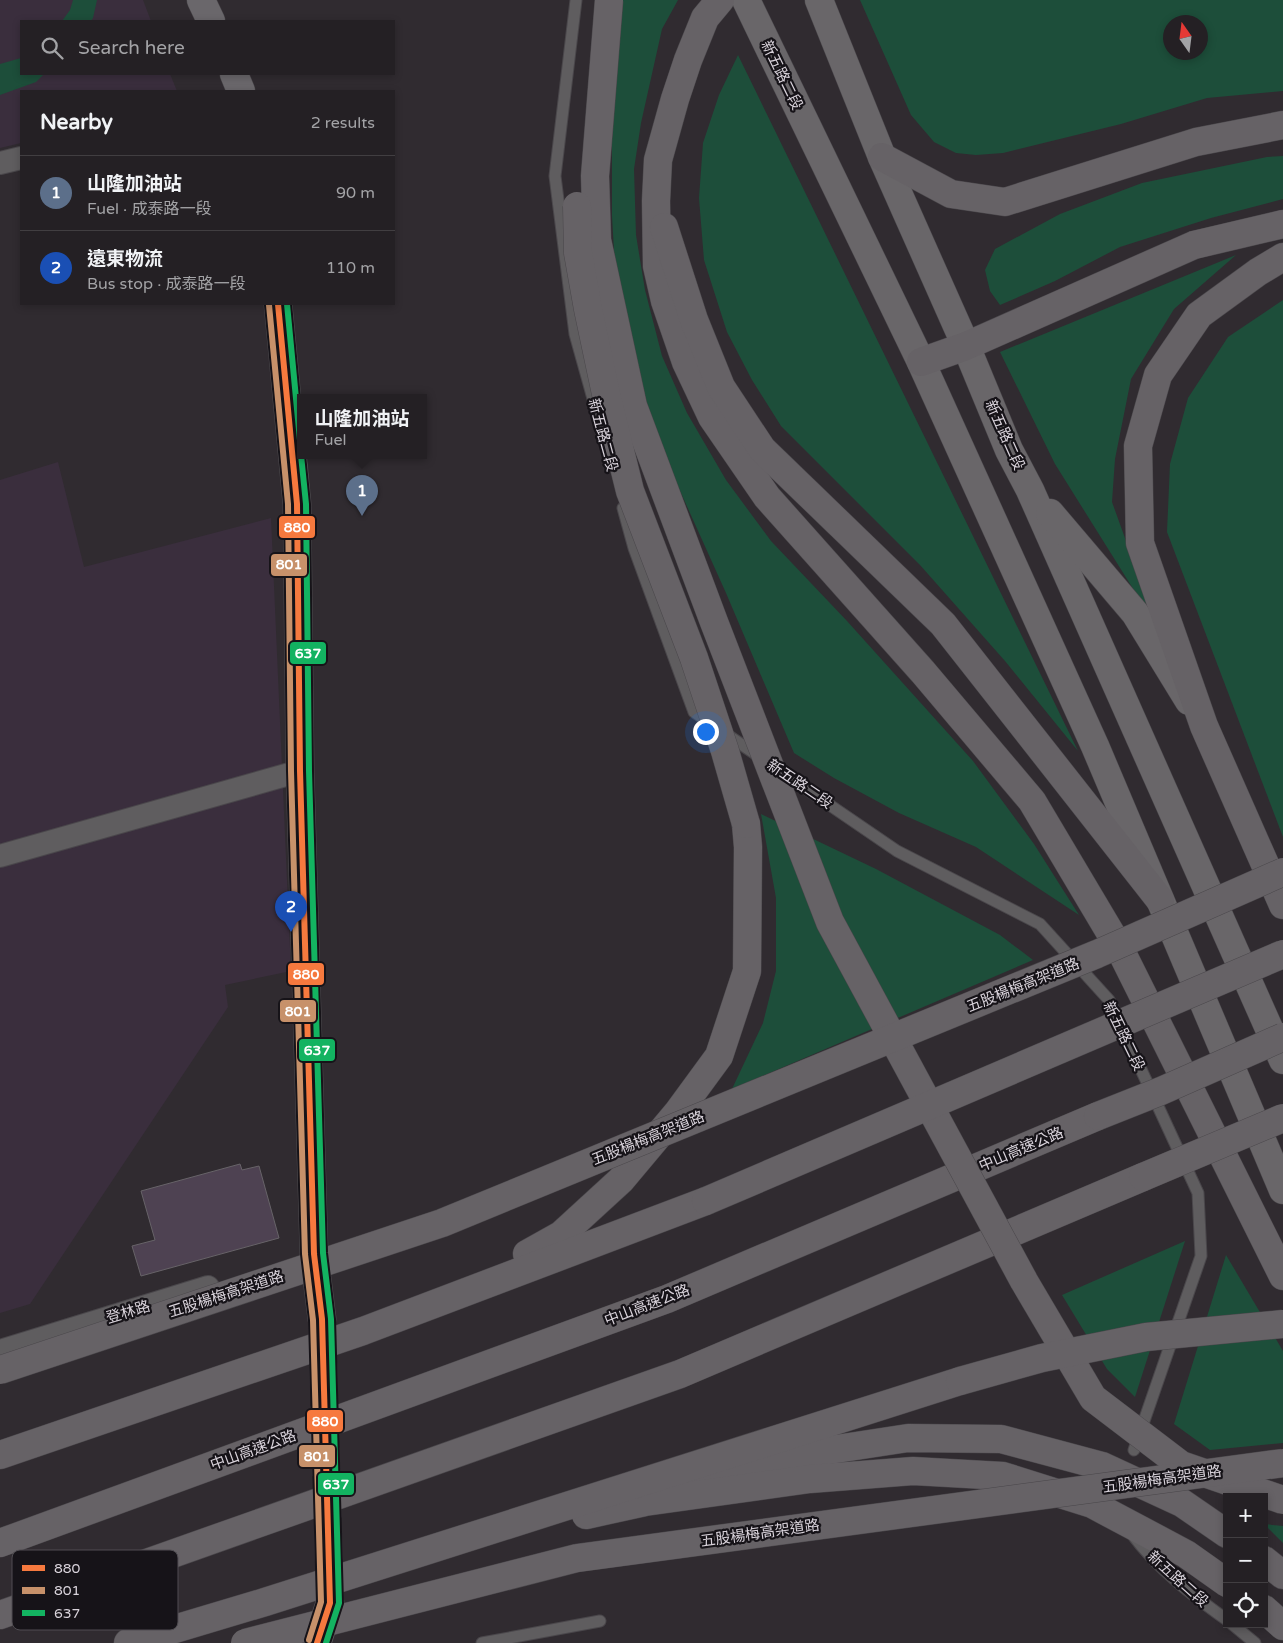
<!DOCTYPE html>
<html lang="en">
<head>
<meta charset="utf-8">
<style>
  :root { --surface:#242024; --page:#302d31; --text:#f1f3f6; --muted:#a3a3a6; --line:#413e41; --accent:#9e989f }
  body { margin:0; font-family:"Varela Round","Noto Sans TC",sans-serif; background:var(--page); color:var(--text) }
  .controls { position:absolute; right:15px; bottom:15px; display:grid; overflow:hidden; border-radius:0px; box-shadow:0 2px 8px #0003 }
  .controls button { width:45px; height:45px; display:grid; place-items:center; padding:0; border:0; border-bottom:1px solid var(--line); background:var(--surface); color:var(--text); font:25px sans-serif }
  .compass { position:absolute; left:1163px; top:15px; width:45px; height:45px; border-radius:50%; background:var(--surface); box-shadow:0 2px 8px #0003; rotate:346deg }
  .you { position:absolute; left:705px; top:731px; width:18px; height:18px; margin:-12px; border:4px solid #fff; border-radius:50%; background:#1a73e8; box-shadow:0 0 0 8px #1a73e833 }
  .badge { display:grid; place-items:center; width:32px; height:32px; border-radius:50%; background:var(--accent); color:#fff; font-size:16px; font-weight:700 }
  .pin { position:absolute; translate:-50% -41px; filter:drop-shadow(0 1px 2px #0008) }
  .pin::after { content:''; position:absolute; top:26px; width:18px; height:15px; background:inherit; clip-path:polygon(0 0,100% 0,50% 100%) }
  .popup { position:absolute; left:297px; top:394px; width:130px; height:65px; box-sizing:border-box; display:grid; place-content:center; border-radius:0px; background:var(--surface); filter:drop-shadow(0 1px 4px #0005); font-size:16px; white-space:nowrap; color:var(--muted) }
  .popup b { font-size:19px; color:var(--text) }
  .popup::after { content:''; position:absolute; left:50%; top:100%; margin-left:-10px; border:10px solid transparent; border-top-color:var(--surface) }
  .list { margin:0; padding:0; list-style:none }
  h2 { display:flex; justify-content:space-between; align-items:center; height:65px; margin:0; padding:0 20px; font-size:21px }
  h2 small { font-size:16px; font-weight:400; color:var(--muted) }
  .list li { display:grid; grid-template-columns:32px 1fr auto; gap:15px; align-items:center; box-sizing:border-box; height:75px; padding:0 20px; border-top:1px solid var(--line) }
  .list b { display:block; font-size:19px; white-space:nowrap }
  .list p { margin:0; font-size:16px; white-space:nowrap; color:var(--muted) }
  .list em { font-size:16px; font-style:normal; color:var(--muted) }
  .icon { flex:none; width:28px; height:28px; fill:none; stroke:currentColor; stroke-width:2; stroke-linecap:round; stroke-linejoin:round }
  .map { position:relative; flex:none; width:1283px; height:1643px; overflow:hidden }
  .search { position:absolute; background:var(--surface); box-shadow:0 2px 8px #0003; left:20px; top:20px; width:375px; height:55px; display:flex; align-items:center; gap:12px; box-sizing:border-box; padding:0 18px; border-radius:0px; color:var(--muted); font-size:19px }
  .panel { position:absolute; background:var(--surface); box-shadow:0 2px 8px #0003; left:20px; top:90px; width:375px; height:215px; border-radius:0px }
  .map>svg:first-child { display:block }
  .built { fill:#3a2e3d }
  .green { fill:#1d4e3a; fill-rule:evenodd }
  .building { fill:#4e4252; stroke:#676368 }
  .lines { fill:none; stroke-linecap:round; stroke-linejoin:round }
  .secondary-tunnel { stroke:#49444a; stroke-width:28; stroke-dasharray:28 14; stroke-linecap:butt }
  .service-casing { stroke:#4a474b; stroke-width:13 }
  .minor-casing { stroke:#4a474b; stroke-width:24 }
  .secondary-casing { stroke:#4a474b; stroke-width:29 }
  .primary-casing { stroke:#4a474b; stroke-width:29 }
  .motorway-casing { stroke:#4a474b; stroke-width:29 }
  .service { stroke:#5f5d5f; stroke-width:11 }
  .minor { stroke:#5f5d5f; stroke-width:22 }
  .secondary { stroke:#6a676b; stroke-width:28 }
  .primary { stroke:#696669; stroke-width:28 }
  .motorway { stroke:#666266; stroke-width:28 }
  .motorway-bridge-casing { stroke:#4a474b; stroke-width:29; stroke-linecap:butt }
  .motorway-bridge { stroke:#666266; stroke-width:28 }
  .bus-1-casing { stroke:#161318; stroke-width:10 }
  .bus-2-casing { stroke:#161318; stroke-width:10 }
  .bus-3-casing { stroke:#161318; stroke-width:10 }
  .bus-1 { stroke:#f6793e; stroke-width:6 }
  .bus-2 { stroke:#c7916a; stroke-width:6 }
  .bus-3 { stroke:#13b361; stroke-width:6 }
  .labels { text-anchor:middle; stroke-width:4.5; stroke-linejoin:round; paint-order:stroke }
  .street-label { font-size:15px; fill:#d9d3db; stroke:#161318 }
  .key { fill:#161318; stroke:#504d52; stroke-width:1 }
  .key-label { font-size:14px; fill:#d9d3db }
  .line-badge { stroke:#161318; stroke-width:2 }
  .badge-label { font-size:14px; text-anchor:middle; font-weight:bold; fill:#fff }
</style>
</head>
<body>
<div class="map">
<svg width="1283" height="1643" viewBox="0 0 1283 1643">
  <rect width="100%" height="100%" fill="#302b30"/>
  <g class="built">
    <polygon points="0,0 143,0 151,21 21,21 21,74 170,74 177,91 21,91 21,143 0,148"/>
    <polygon points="58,462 84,567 271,518 291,971 225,985 228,1007 30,1304 0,1313 0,480"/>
  </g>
  <g class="green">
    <polygon points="73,0 97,0 93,18 91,21 62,21 70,10"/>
    <polygon points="618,0 678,0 662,29 641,123 634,169 636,235 645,290 662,356 687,413 726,480 771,541 847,621 973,761 1034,844 1079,915 976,847 899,813 834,778 794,753 726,593 663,453 638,384 616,285 612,216 612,139"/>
    <path d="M860 0H1283V91L1207 98 1121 124 1003 153 976 155 956 153 934 142 911 115ZM1170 22H1200V52H1170Z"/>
    <polygon points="738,55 1078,751 1005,661 920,565 781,426 752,380 727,332 704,260 699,198 703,143 719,95"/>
    <polygon points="21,58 21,74 44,74 36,82 0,95 0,64"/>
    <polygon points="1283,156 1283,199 1211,218 1120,247 1055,281 1000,305 990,291 985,270 995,249 1060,214 1142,183 1267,157"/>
    <polygon points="1236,255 1174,309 1131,379 1115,459 1112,502 1157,627 1055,464 1000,352"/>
    <polygon points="1283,300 1283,837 1167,532 1170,464 1188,398 1228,337"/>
    <polygon points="761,814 876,869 1000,935 1033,960 732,1089 763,1023 776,971 776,898"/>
    <polygon points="1185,1241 1135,1397 1107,1369 1062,1295"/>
    <polygon points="1226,1255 1283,1351 1283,1443 1210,1450 1174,1424"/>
    <polygon points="1264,1524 1283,1526 1283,1543"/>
  </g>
  <polygon class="building" points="240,1164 242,1170 259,1166 279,1238 141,1276 132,1246 155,1240 141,1191"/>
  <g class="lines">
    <polyline class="secondary-tunnel" points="322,1322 330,1603"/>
    <defs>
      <g id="service">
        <polyline points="576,0 555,176 575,334 597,413"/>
        <polyline points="623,508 634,548 694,712 710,723"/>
        <polyline points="723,732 760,757"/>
        <polyline points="777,769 897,851 1040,924 1109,1000 1198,1193 1201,1256 1134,1450"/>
        <path d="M1132 1534C1158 1569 1192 1595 1227 1620"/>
        <polyline points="1232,1624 1255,1643"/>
        <polyline points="482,1643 600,1621"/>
      </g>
      <g id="minor">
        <polyline points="0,163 21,158"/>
        <polyline points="0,856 300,771"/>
        <polyline points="0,1351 208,1287"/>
      </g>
      <g id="secondary">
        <polyline points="201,0 211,21"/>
        <polyline points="234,74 241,91"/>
        <polyline points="278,304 297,504 300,771 314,1254 322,1319"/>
        <polyline points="317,1643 330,1603"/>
      </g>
      <g id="primary">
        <polyline points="746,0 921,362 1095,746 1283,1190"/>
        <polyline points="819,0 882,157 966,346 1009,450 1030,490 1283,1060"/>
        <polyline points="1050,513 1135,613 1189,701"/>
      </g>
      <g id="motorway">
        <polyline points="720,0 705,18 688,60 675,99 658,160 656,201 657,266 665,301 686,362 712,417 767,497 923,672 1032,801 1120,949 1283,1276"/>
        <polyline points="882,157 951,194 1005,202 1196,142 1283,125"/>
        <polyline points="664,227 694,320 721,387 762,449 943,624 1160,900"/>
        <polyline points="1283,257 1258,272 1199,315 1158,375 1138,446 1140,543 1204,726 1283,905"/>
        <polyline points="921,362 966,346 1194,245 1283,224"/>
        <polyline points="527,1254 561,1235 621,1180 678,1112 719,1056 747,971 748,847 746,824"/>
        <polyline points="0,1455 363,1331 706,1201"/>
        <polyline points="692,1483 810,1453 908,1438 1001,1439 1102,1466 1182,1503 1227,1534"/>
        <polyline points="586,1515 645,1502 810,1479 913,1471 1003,1476 1092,1504 1186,1554 1227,1583"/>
        <polyline points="0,1543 667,1299 1098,1116"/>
        <polyline points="1264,1560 1283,1575"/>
        <polyline points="1264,1609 1283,1626"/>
        <polyline points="0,1615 680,1374 1143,1177"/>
        <polyline points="128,1643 265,1602 960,1381"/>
      </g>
    </defs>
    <use href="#service" class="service-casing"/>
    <use href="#minor" class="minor-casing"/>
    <use href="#secondary" class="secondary-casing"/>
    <use href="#primary" class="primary-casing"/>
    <use href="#motorway" class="motorway-casing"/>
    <use href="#service" class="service"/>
    <use href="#minor" class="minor"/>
    <use href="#secondary" class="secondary"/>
    <use href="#primary" class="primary"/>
    <use href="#motorway" class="motorway"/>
    <defs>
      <g id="motorway-bridge">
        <polyline points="609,0 595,176 597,240 633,406 714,622 830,922 1024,1281 1093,1398 1181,1465 1283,1500"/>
        <polyline points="577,206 578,253 588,309 606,394 630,491 694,658 725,751 746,824"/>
        <polyline points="1098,1116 1161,1091 1283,1037"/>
        <polyline points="1143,1177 1283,1118"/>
        <polyline points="706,1201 1283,954"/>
        <polyline points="0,1370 442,1223 1097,954 1283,872"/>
        <polyline points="960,1381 1042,1358 1146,1337 1283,1324"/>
        <polyline points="245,1643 577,1558 1283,1463"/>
      </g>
    </defs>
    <use href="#motorway-bridge" class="motorway-bridge-casing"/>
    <use href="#motorway-bridge" class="motorway-bridge"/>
    <defs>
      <polyline id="bus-1" points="278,304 297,504 300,771 314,1254 322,1319 330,1603 317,1643"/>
      <polyline id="bus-2" points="269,305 288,504 291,771 305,1254 313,1320 321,1602 309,1640"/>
      <g id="bus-3">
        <polyline points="287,304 301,451"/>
        <polyline points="301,455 306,504 309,771 323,1253 331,1319 339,1603 326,1643"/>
      </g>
    </defs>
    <use href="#bus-1" class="bus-1-casing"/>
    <use href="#bus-2" class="bus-2-casing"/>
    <use href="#bus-3" class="bus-3-casing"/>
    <use href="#bus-1" class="bus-1"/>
    <use href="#bus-2" class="bus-2"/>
    <use href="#bus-3" class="bus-3"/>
  </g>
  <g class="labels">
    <g class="street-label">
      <text transform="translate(782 75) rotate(64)" y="5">新五路二段</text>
      <text transform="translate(603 435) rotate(75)" y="5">新五路二段</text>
      <text transform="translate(1005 435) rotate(66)" y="5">新五路二段</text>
      <text transform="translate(800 784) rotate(34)" y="5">新五路二段</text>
      <text transform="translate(1023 985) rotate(-22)" y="5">五股楊梅高架道路</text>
      <text transform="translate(1124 1036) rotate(64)" y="5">新五路二段</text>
      <text transform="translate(648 1138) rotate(-22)" y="5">五股楊梅高架道路</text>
      <text transform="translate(1021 1149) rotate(-23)" y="5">中山高速公路</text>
      <text transform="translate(226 1294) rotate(-18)" y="5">五股楊梅高架道路</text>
      <text transform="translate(647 1305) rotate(-21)" y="5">中山高速公路</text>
      <text transform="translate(128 1312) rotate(-17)" y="5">登林路</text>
      <text transform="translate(253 1450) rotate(-20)" y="5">中山高速公路</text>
      <text transform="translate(1162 1479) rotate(-8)" y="5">五股楊梅高架道路</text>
      <text transform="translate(760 1533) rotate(-8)" y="5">五股楊梅高架道路</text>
      <text transform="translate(1178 1579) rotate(42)" y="5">新五路二段</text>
    </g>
  </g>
  <rect x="12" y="1550" width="166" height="80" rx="8" class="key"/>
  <rect x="22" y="1565" width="23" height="6" fill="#f6793e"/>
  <rect x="22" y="1587" width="23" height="7" fill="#c7916a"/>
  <rect x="22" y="1610" width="23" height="6" fill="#13b361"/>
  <g class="key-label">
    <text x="54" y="1573">880</text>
    <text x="54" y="1595">801</text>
    <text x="54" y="1618">637</text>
  </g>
  <g class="line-badge">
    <rect x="278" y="515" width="38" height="24" rx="5" fill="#f6793e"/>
    <rect x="270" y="553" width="38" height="24" rx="5" fill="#c7916a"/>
    <rect x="289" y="641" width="38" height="24" rx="5" fill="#13b361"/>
    <rect x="287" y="962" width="38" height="24" rx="5" fill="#f6793e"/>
    <rect x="279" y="999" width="38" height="24" rx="5" fill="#c7916a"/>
    <rect x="298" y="1038" width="38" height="24" rx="5" fill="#13b361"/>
    <rect x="306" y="1409" width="38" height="24" rx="5" fill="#f6793e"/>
    <rect x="298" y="1444" width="38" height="24" rx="5" fill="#c7916a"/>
    <rect x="317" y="1472" width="38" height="24" rx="5" fill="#13b361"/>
  </g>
  <g class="badge-label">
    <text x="297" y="532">880</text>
    <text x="289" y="569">801</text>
    <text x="308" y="658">637</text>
    <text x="306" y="979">880</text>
    <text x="298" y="1016">801</text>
    <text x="317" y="1055">637</text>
    <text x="325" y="1426">880</text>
    <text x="317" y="1461">801</text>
    <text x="336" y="1489">637</text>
  </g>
</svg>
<div class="controls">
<button>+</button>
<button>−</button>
<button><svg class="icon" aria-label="locate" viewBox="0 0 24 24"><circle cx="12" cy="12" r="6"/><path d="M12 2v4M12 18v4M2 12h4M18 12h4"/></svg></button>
</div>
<svg class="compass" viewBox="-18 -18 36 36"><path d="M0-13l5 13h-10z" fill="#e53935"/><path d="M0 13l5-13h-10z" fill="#a3a3a6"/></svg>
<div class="you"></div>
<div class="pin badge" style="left:362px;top:516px;background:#5c6f8a">1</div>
<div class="popup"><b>山隆加油站</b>Fuel</div>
<div class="pin badge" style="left:291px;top:932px;background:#1a4fb4">2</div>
<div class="search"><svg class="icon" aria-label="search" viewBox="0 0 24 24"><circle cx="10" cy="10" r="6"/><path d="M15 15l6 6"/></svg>Search here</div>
<section class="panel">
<h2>Nearby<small>2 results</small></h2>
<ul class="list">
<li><span class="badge" style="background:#5c6f8a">1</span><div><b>山隆加油站</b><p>Fuel · 成泰路一段</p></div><em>90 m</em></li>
<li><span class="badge" style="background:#1a4fb4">2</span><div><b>遠東物流</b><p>Bus stop · 成泰路一段</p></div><em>110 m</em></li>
</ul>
</section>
</div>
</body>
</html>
